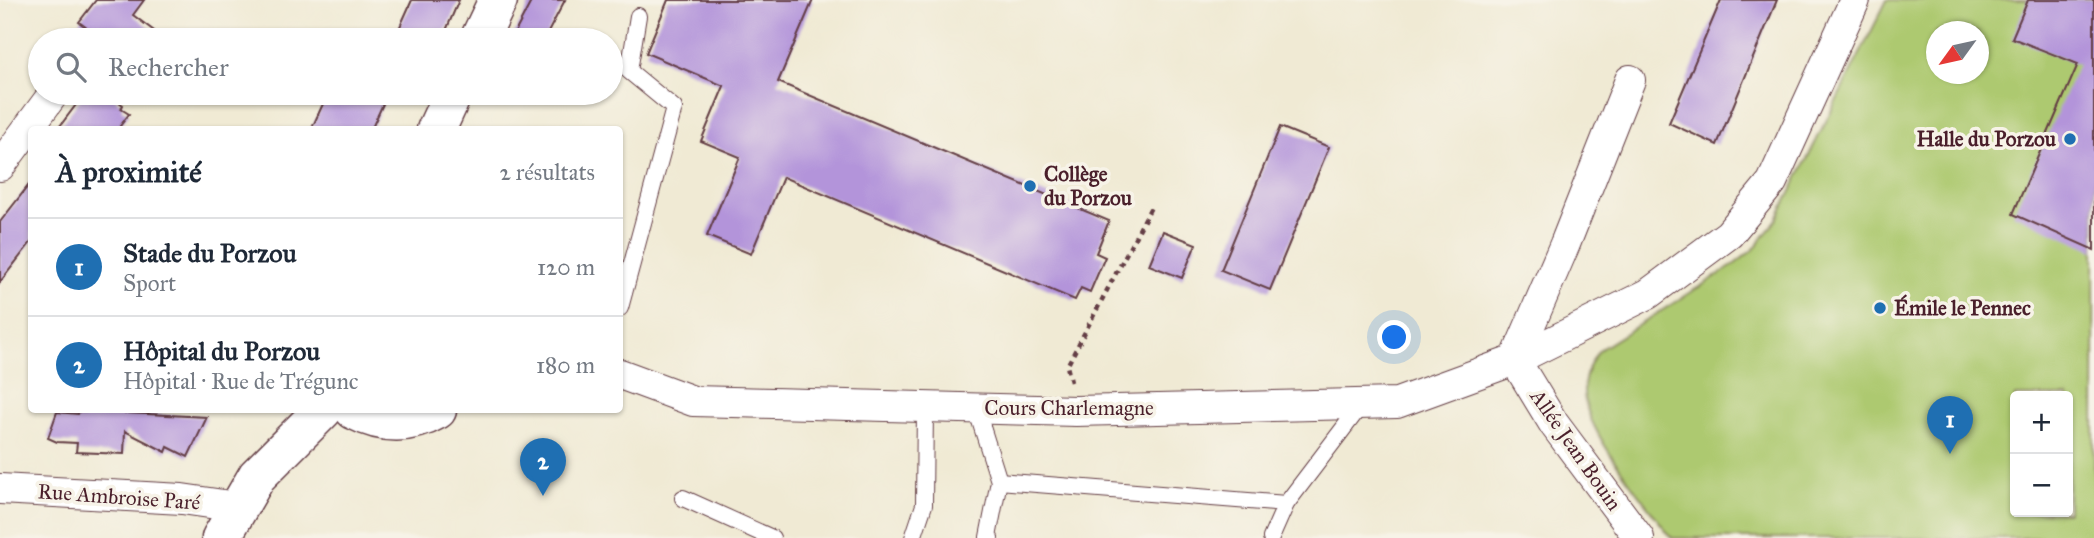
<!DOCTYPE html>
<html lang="fr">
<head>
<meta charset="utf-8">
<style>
  :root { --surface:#fff; --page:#f2f2f3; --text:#1f2937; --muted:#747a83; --line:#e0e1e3; --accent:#1f6fb2 }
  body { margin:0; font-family:"IM FELL Great Primer",serif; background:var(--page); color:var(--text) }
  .controls { position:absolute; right:21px; bottom:21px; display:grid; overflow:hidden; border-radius:7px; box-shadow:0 2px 5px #0004 }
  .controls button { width:63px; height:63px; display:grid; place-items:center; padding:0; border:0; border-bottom:2px solid var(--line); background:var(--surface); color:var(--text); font:35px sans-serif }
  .compass { position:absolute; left:1926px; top:21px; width:63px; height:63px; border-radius:50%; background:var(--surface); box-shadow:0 2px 5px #0004; rotate:237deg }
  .you { position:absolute; left:1395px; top:338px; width:24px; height:24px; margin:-18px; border:5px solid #fff; border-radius:50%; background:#1a73e8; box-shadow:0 0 0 10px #1a73e833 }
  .badge { display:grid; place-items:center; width:46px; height:46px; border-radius:50%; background:var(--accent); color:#fff; font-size:23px; font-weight:700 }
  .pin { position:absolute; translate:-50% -58px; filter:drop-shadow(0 2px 4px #0008) }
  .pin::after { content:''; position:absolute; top:37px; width:24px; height:21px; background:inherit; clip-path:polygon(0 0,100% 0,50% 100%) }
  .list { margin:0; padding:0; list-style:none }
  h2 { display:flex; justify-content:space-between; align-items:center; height:91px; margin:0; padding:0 28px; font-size:30px }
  h2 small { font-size:23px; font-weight:400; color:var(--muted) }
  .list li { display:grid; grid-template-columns:46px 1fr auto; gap:21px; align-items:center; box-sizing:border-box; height:98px; padding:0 28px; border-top:2px solid var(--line) }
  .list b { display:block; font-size:26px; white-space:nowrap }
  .list p { margin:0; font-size:23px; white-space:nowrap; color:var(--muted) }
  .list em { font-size:23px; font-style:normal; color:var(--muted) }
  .icon { flex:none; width:38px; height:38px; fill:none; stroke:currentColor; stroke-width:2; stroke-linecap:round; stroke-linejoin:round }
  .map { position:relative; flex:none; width:2094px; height:538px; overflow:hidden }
  .search { position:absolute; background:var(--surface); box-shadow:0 2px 5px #0004; left:28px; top:28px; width:595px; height:77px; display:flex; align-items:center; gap:18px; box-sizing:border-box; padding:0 24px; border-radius:38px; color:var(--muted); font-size:26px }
  .panel { position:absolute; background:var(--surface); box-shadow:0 2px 5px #0004; left:28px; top:126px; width:595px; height:287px; border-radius:7px }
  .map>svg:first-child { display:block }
  .green { fill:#adc970; stroke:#7c744e; stroke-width:2; fill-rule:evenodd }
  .building { fill:#b394da }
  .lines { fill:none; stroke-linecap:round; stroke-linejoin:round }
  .service-casing { stroke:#633d44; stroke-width:18 }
  .minor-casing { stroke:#633d44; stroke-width:32 }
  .secondary-casing { stroke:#633d44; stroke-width:41 }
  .path { stroke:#633d44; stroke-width:4.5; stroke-dasharray:5 5; stroke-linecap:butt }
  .service { stroke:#fff; stroke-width:16 }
  .minor { stroke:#fff; stroke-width:30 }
  .secondary { stroke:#fff; stroke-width:38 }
  .poi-dot { fill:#1f6fb2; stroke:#f7f3e8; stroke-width:2.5 }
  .labels { text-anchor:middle; stroke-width:7; stroke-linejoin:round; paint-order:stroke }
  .poi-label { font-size:21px; font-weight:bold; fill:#4a1f2b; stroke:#f7f3e8; text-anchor:start }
  .street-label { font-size:21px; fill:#4a1f2b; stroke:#f7f3e8 }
</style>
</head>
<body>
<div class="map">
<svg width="2094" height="538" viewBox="0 0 2094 538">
  <rect width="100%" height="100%" fill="#f7f3e8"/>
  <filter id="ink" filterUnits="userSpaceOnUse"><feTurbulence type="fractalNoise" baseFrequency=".0143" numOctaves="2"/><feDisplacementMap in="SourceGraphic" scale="14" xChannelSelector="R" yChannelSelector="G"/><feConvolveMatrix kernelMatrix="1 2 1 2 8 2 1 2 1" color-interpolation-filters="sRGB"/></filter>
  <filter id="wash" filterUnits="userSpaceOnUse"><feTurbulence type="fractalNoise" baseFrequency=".00686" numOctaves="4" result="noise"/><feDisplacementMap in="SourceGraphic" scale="28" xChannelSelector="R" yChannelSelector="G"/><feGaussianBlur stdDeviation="1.57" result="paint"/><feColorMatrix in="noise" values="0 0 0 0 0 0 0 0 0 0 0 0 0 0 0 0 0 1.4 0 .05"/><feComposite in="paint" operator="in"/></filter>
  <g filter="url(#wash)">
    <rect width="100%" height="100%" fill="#f0ead4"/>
    <path class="green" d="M1887 0H2094V538H1672C1648 506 1582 428 1584 390 1584 374 1591 362 1599 350L1731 267 1754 249 1777 219ZM1937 32H1979V74H1937ZM2015 396H2068V512H2015Z"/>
    <g id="blocks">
      <g class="building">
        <polygon points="96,0 144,0 133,15 166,40 103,40 79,22"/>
        <polygon points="412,0 459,0 442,40 394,40"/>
        <polygon points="532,0 565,0 544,40 511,40"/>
        <polygon points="668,0 813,0 778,82 1109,221 1096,253 1105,257 1090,292 1081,288 1075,300 783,177 751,254 707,236 740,157 701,141 724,86 646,53"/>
        <polygon points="1721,0 1777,0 1717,145 1669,123"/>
        <polygon points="2028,0 2094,0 2094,250 2013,214 2078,64 2012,38"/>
        <polygon points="85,93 107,93 123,105 121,109 129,114 117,130 57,130"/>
        <polygon points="328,93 388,93 371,130 311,130"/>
        <polygon points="1280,127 1329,147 1270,290 1221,270"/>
        <polygon points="32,181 32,241 0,282 0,222"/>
        <polygon points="1163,231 1196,244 1182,278 1149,265"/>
        <polygon points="79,411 107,412 207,417 188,457 168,447 166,452 125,431 124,454 76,452 77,443 57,442 48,438 57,412 78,414"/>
      </g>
    </g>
  </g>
  <g filter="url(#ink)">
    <use href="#blocks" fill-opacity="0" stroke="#633d44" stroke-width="2"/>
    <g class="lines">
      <defs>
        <g id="service">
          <polyline points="620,308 674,108 629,71 638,16"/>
          <polyline points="976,408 999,481 988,537 990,538"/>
          <polyline points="999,481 1286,504 1271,538"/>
          <polyline points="683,498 772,538"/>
          <polyline points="1286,504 1362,404"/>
          <polyline points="913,538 924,505 925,407"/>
        </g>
        <g id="minor">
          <polyline points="0,166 54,93"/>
          <polyline points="1515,360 1565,244 1630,80"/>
          <polyline points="1515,360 1554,424 1639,538"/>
          <polyline points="620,374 693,401 1076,411 1397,403 1515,360 1648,294 1729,234 1772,182 1855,0"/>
          <polyline points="0,489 182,499 237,507"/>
        </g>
        <g id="secondary">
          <polyline points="479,40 498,0"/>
          <polyline points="436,130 453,93"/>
          <path d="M354 410C383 425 409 426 437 410"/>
          <polyline points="221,538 257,476 323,410"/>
        </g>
      </defs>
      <use href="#service" class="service-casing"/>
      <use href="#minor" class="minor-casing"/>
      <use href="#secondary" class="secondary-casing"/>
      <polyline class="path" points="1071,382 1067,366 1151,207"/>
      <use href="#service" class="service"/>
      <use href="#minor" class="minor"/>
      <use href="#secondary" class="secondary"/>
    </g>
  </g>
  <g class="poi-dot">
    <circle cx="2070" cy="139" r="7"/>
    <circle cx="1030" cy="186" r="7"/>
    <circle cx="1880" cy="308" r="7"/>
  </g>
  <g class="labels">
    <g class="poi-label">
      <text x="2056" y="146" text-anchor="end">Halle du Porzou</text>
      <text x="1044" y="181">Collège<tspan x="1044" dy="24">du Porzou</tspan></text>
      <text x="1894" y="315">Émile le Pennec</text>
    </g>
    <g class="street-label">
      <text x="1069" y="415">Cours Charlemagne</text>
      <text transform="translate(1576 450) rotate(55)" y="7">Allée Jean Bouin</text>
      <text transform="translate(119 497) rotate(4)" y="7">Rue Ambroise Paré</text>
    </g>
  </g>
</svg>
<div class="controls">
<button>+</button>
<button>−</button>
</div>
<svg class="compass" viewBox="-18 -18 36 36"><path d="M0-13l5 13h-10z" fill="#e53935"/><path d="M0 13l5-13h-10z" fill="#747a83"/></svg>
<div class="you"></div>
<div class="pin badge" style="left:1950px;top:454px">1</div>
<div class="pin badge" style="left:543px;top:496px">2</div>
<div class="search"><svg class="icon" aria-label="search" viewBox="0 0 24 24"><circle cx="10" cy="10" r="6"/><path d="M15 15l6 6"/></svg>Rechercher</div>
<section class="panel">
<h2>À proximité<small>2 résultats</small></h2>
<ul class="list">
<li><span class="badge">1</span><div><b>Stade du Porzou</b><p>Sport</p></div><em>120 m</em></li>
<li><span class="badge">2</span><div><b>Hôpital du Porzou</b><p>Hôpital · Rue de Trégunc</p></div><em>180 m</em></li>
</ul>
</section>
</div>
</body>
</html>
